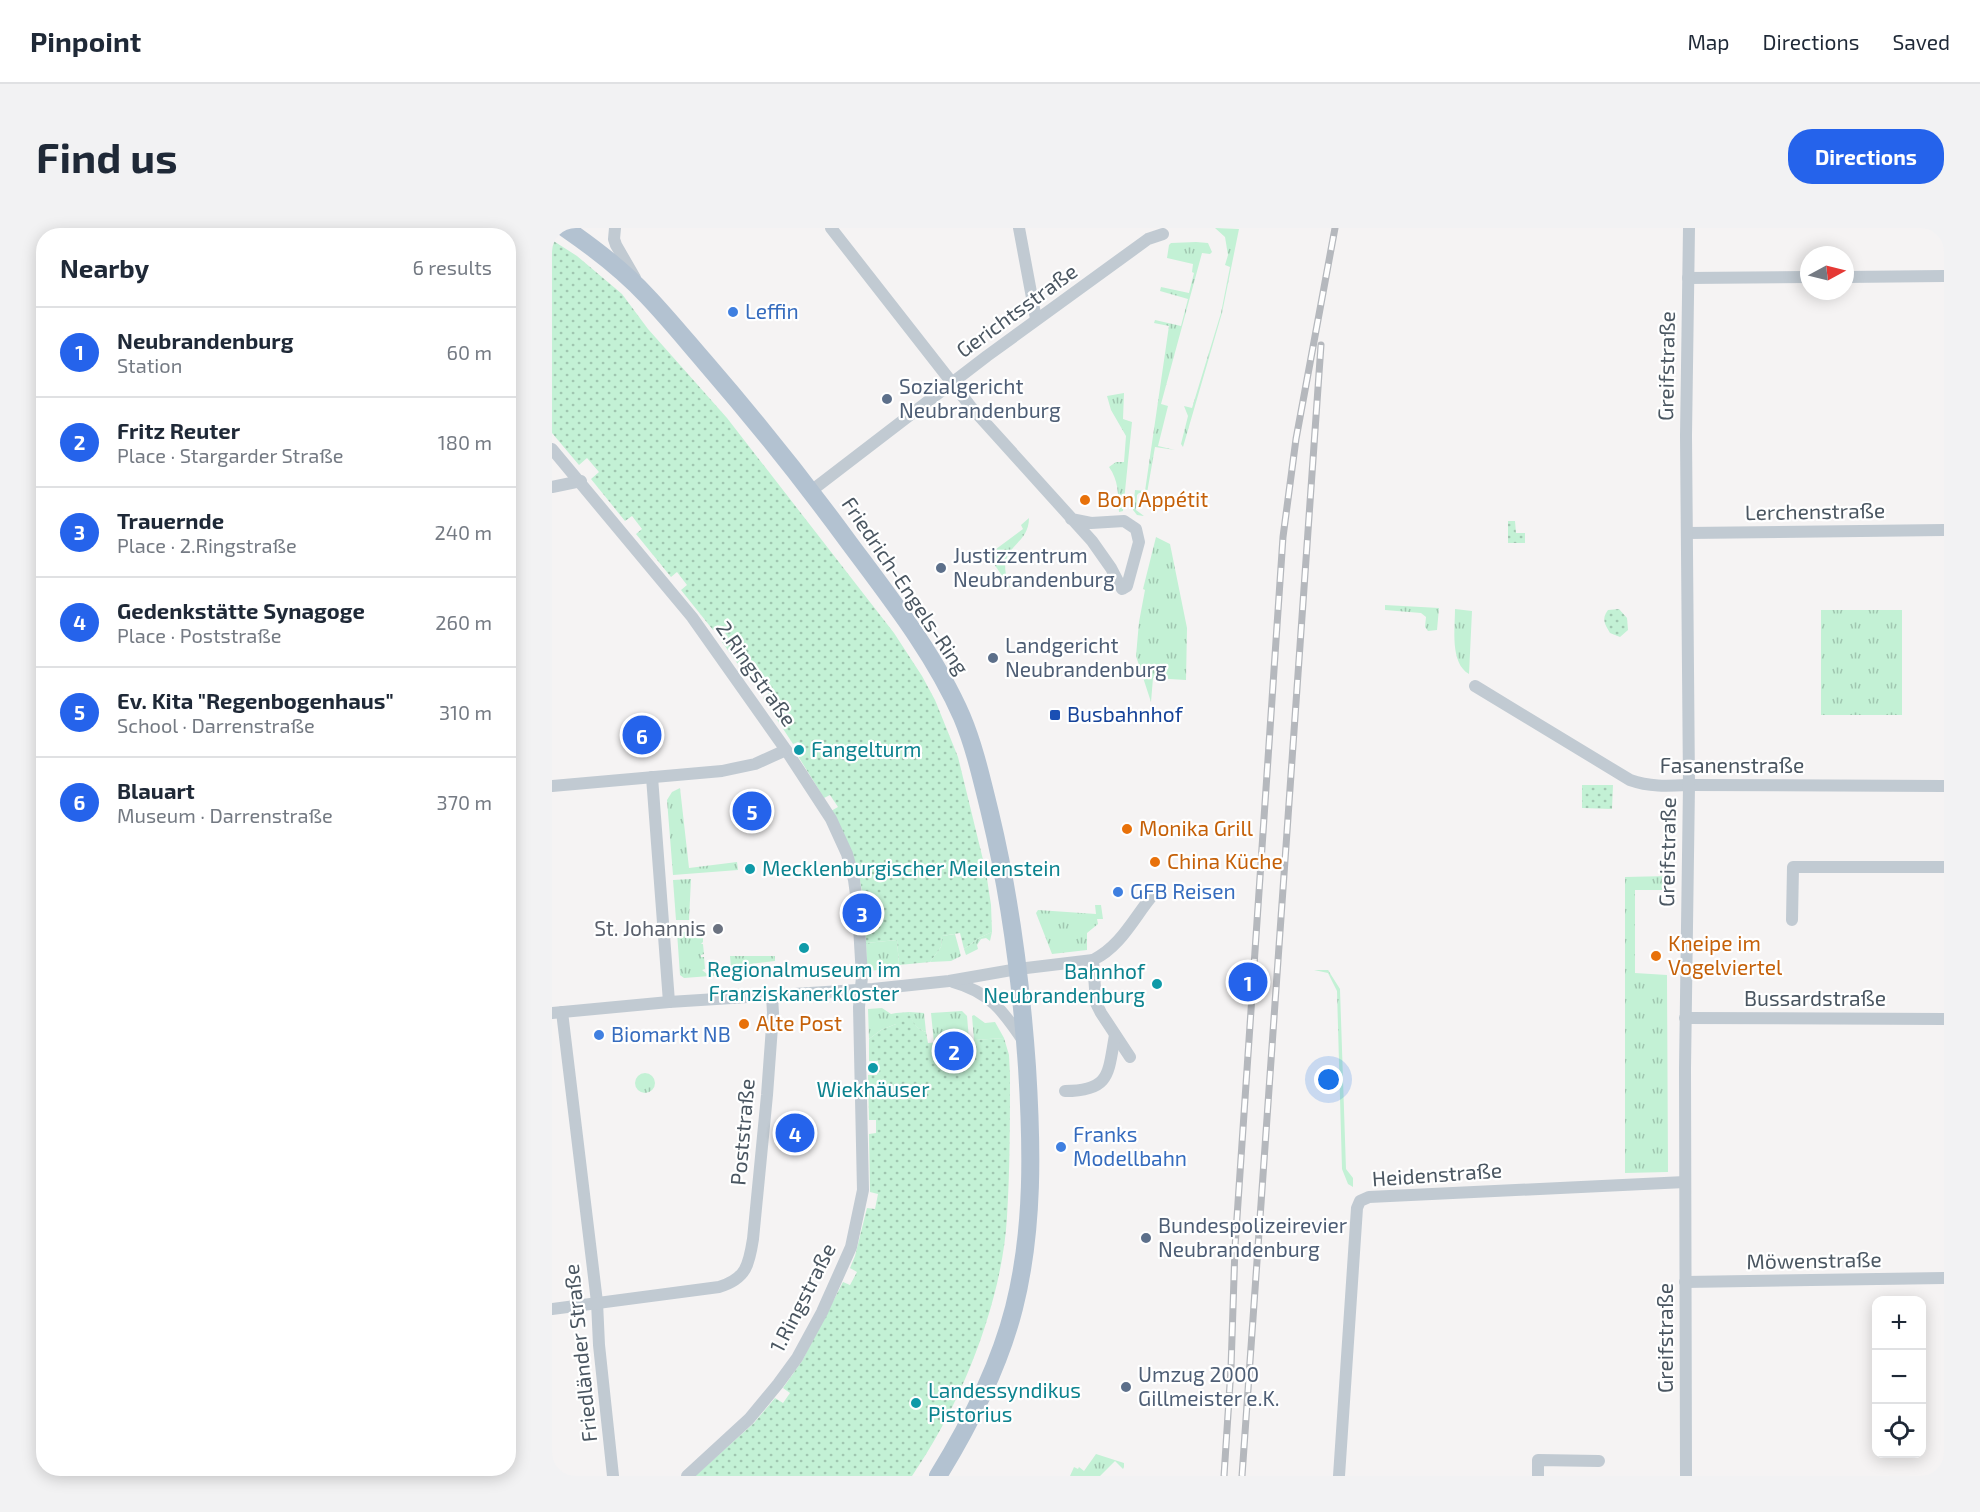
<!DOCTYPE html>
<html lang="en">
<head>
<meta charset="utf-8">
<style>
  :root { --surface:#fff; --page:#f2f2f3; --text:#1f2937; --muted:#747a83; --line:#e0e1e3; --accent:#2563eb }
  body { margin:0; font-family:"Exo 2",sans-serif; background:var(--page); color:var(--text) }
  .controls { position:absolute; right:18px; bottom:18px; display:grid; overflow:hidden; border-radius:12px; box-shadow:0 3px 15px #0003 }
  .controls button { width:54px; height:54px; display:grid; place-items:center; padding:0; border:0; border-bottom:2px solid var(--line); background:var(--surface); color:var(--text); font:30px sans-serif }
  .compass { position:absolute; left:1248px; top:18px; width:54px; height:54px; border-radius:50%; background:var(--surface); box-shadow:0 3px 15px #0003; rotate:83deg }
  .you { position:absolute; left:777px; top:852px; width:21px; height:21px; margin:-15px; border:4px solid #fff; border-radius:50%; background:#1a73e8; box-shadow:0 0 0 9px #1a73e833 }
  .badge { display:grid; place-items:center; width:39px; height:39px; border-radius:50%; background:var(--accent); color:#fff; font-size:20px; font-weight:700 }
  .pin { position:absolute; translate:-50% -50%; border:3px solid #fff; box-shadow:0 2px 6px #0006 }
  .list { margin:0; padding:0; list-style:none }
  h2 { display:flex; justify-content:space-between; align-items:center; height:78px; margin:0; padding:0 24px; font-size:26px }
  h2 small { font-size:20px; font-weight:400; color:var(--muted) }
  .list li { display:grid; grid-template-columns:39px 1fr auto; gap:18px; align-items:center; box-sizing:border-box; height:90px; padding:0 24px; border-top:2px solid var(--line) }
  .list b { display:block; font-size:22px; white-space:nowrap }
  .list p { margin:0; font-size:20px; white-space:nowrap; color:var(--muted) }
  .list em { font-size:20px; font-style:normal; color:var(--muted) }
  .icon { flex:none; width:33px; height:33px; fill:none; stroke:currentColor; stroke-width:2; stroke-linecap:round; stroke-linejoin:round }
  .map { position:relative; flex:none; width:1392px; height:1248px; overflow:hidden; border-radius:24px }
  header { display:flex; align-items:center; gap:36px; box-sizing:border-box; height:84px; padding:0 30px; background:var(--surface); border-bottom:2px solid var(--line) }
  header strong { font-size:28px }
  nav { display:flex; gap:33px; margin-inline-start:auto; font-size:21px }
  .intro { display:flex; align-items:center; justify-content:space-between; box-sizing:border-box; height:144px; padding:0 36px }
  h1 { margin:0; font-size:42px }
  .button { padding:15px 27px; border-radius:24px; background:var(--accent); color:#fff; font-size:21px; font-weight:700 }
  main { display:flex; gap:36px; padding:0 36px }
  aside { flex:1; background:var(--surface); border-radius:24px; box-shadow:0 3px 15px #0003 }
  .map>svg:first-child { display:block }
  .grass { fill:url(#grass-tufts) }
  .park { fill:url(#park-dots) }
  .lines { fill:none; stroke-linecap:round; stroke-linejoin:round }
  .minor { stroke:#c1cad2; stroke-width:12 }
  .primary { stroke:#b3c2d1; stroke-width:18 }
  .rail-casing { stroke:#b5b8bd; stroke-width:7 }
  .rail { stroke:#fff; stroke-width:4.5; stroke-dasharray:14; stroke-linecap:butt }
  .shop-dot { fill:#3f7fe0; stroke:#fff; stroke-width:2 }
  .service-dot { fill:#5c6f8a; stroke:#fff; stroke-width:2 }
  .food-dot { fill:#e8710a; stroke:#fff; stroke-width:2 }
  .transit-dot { fill:#1a4fb4; stroke:#fff; stroke-width:2 }
  .culture-dot { fill:#0f9aa8; stroke:#fff; stroke-width:2 }
  .worship-dot { fill:#6b7280; stroke:#fff; stroke-width:2 }
  .labels { text-anchor:middle; stroke-width:4.5; stroke-linejoin:round; paint-order:stroke }
  .street-label { font-size:21px; fill:#4a5661; stroke:#fff }
  .shop-label { font-size:21px; fill:#366cbe; stroke:#fff; text-anchor:start }
  .service-label { font-size:21px; fill:#4e5e75; stroke:#fff; text-anchor:start }
  .food-label { font-size:21px; fill:#c56008; stroke:#fff; text-anchor:start }
  .transit-label { font-size:21px; fill:#164399; stroke:#fff; text-anchor:start }
  .culture-label { font-size:21px; fill:#0d838f; stroke:#fff; text-anchor:start }
  .worship-label { font-size:21px; fill:#5b616d; stroke:#fff; text-anchor:end }
</style>
</head>
<body>
<header>
<strong>Pinpoint</strong>
<nav><a>Map</a><a>Directions</a><a>Saved</a></nav>
</header>
<div class="intro"><h1>Find us</h1><a class="button">Directions</a></div>
<main>
<aside>
<h2>Nearby<small>6 results</small></h2>
<ul class="list">
<li><span class="badge">1</span><div><b>Neubrandenburg</b><p>Station</p></div><em>60 m</em></li>
<li><span class="badge">2</span><div><b>Fritz Reuter</b><p>Place · Stargarder Straße</p></div><em>180 m</em></li>
<li><span class="badge">3</span><div><b>Trauernde</b><p>Place · 2.Ringstraße</p></div><em>240 m</em></li>
<li><span class="badge">4</span><div><b>Gedenkstätte Synagoge</b><p>Place · Poststraße</p></div><em>260 m</em></li>
<li><span class="badge">5</span><div><b>Ev. Kita &quot;Regenbogenhaus&quot;</b><p>School · Darrenstraße</p></div><em>310 m</em></li>
<li><span class="badge">6</span><div><b>Blauart</b><p>Museum · Darrenstraße</p></div><em>370 m</em></li>
</ul>
</aside>
<div class="map">
<svg width="1392" height="1248" viewBox="0 0 1392 1248">
  <defs>
    <pattern id="grass-tufts" width="24" height="20" patternUnits="userSpaceOnUse" patternTransform="scale(1.5)"><rect width="24" height="20" fill="#c3f1d5"/><path d="M3 7l-1-3M5 7V3M7 7l1-3M15 17l-1-3M17 17v-4M19 17l1-3" fill="none" stroke="#a0c6b0"/></pattern>
    <pattern id="park-dots" width="8" height="8" patternUnits="userSpaceOnUse" patternTransform="scale(1.5)"><rect width="8" height="8" fill="#c3f1d5"/><path d="M2 2h.1M6 6h.1" fill="none" stroke="#a0c6b0" stroke-width="1.8" stroke-linecap="round"/></pattern>
  </defs>
  <rect width="100%" height="100%" fill="#f5f3f3"/>
  <g class="grass">
    <polygon points="663,0 687,1 670,85 631,219 629,216 636,188 632,178 640,180 669,85 678,39 673,37 676,27 673,9"/>
    <polygon points="644,14 656,15 660,24 658,26 650,25 609,176 616,178 606,218 623,222 603,219 595,265 587,265 585,267 584,282 592,288 585,287 581,282 583,262 593,263 617,98 602,95 603,92 629,98 636,71 608,63 609,59 637,65 642,45 640,44 641,36 615,30 617,17 619,15"/>
    <path d="M572 165 571 191 580 194 571 283 567 284C566 267 567 253 557 239L564 234H572L574 208 559 182 555 168Z"/>
    <path d="M477 290C477 321 439 317 459 361L436 327 471 301 469 297Z"/>
    <polygon points="604,309 618,316 635,400 634,452 601,450 599,474 584,428 587,394 593,362 591,361"/>
    <polygon points="833,377 887,380 885,402 876,403 873,399 874,389 869,385 833,382"/>
    <path d="M903 381 920 383 917 446C898 435 903 401 903 381Z"/>
    <rect x="1269" y="382" width="81" height="105"/>
    <polygon points="128,560 137,640 185,634 186,642 121,647 115,572 120,564"/>
    <polygon points="1116,648 1116,662 1083,662 1083,745 1115,747 1116,944 1073,945 1073,649"/>
    <polygon points="139,651 137,692 124,692 121,652"/>
    <polygon points="543,677 549,677 551,691 545,691 546,696 535,705 535,722 500,726 484,685 486,682 544,686"/>
    <polygon points="125,704 151,704 151,714 149,716 151,716 152,726 149,727 149,729 152,729 153,741 150,742 155,746 156,744 176,742 176,745 178,745 178,742 182,741 179,739 178,728 223,728 223,733 198,736 184,746 132,750 128,747"/>
    <polygon points="440,704 438,713 434,710 429,711 425,717 426,721 414,727 412,721 427,710"/>
    <polygon points="403,706 409,728 399,733 378,734 389,719 390,708"/>
    <polygon points="345,712 347,737 326,742 315,743 314,715"/>
    <polygon points="762,742 776,742 788,761 794,941 801,950 801,959 796,956 790,941 785,763 776,745"/>
    <polygon points="330,780 339,786 344,785 344,796 329,802 317,811 316,781"/>
    <polygon points="410,783 415,788 417,812 382,815 379,785"/>
    <path d="M357 784 372 785 374 804C363 800 360 794 357 784Z"/>
    <polygon points="422,787 433,795 443,794 452,810 422,812 420,788"/>
    <circle cx="93" cy="855" r="10"/>
    <polygon points="544,1226 572,1235 572,1239 571,1241 563,1233 548,1248 518,1248 522,1239 526,1241 527,1239 532,1243"/>
  </g>
  <g class="park">
    <path d="M0 12 25 28 70 66 96 101 175 190 342 405 370 448 383 472 406 529 434 644 439 677 440 704 427 710 412 721 408 705 390 708 389 719 378 734 347 737 345 712 314 715C313 691 312 667 306 644 300 623 289 603 279 583L286 579 278 567 272 570 246 528 250 527 253 523 252 517 246 514 241 516 211 470 217 465 208 452 201 457 170 414 176 409 168 398 161 402 129 362 135 357 125 344 119 349 84 306 90 301 80 288 73 293 39 251 47 244 35 230 27 237 0 205Z"/>
    <polygon points="956,293 963,293 964,305 973,305 973,315 956,315"/>
    <path d="M1067 381 1075 390 1076 402 1068 409 1058 405C1053 396 1049 391 1056 382Z"/>
    <polygon points="1030,557 1061,557 1060,581 1030,580"/>
    <path d="M357 784C361 794 363 800 374 804L376 815 452 810 457 827 458 847C458 894 458 941 455 989 450 1075 409 1177 360 1248H143L202 1195 223 1170 231 1175 238 1165 231 1160 250 1133 291 1054 298 1057 305 1044 298 1040 303 1028 315 980 323 981 326 966 318 964 317 906 324 905V892H317L316 847H325L326 833H317V811L329 802 344 796V785Z"/>
  </g>
  <g class="lines">
    <g class="minor">
      <polyline points="63,0 62,11 64,17 83,50"/>
      <polyline points="279,0 419,179 540,313 559,340 570,361 575,358 587,314 584,301 572,293 539,295 519,291"/>
      <polyline points="467,0 484,91"/>
      <polyline points="1293,49 1392,48"/>
      <polyline points="1136,50 1257,49"/>
      <polyline points="0,221 140,389 234,522 279,591 295,626 302,652 306,681 310,749 307,779 311,962 299,1019 270,1084 245,1130 226,1156 197,1191 135,1248"/>
      <polyline points="0,259 29,253"/>
      <polyline points="259,263 435,128 596,11 611,6"/>
      <polyline points="1135,305 1392,302"/>
      <path d="M923 458 1078 552C1098 559 1115 558 1137 557L1392 558"/>
      <polyline points="100,549 117,774"/>
      <polyline points="0,558 170,543 203,536 234,522"/>
      <polyline points="1240,692 1241,639 1392,639"/>
      <path d="M401 754C438 764 452 784 472 814"/>
      <polyline points="10,784 45,1074 47,1117 61,1248"/>
      <polyline points="0,785 117,774 321,761 397,753 466,741 541,732"/>
      <polyline points="1133,790 1392,791"/>
      <path d="M578 829 549 785 544 775 541 732C569 718 581 691 600 668"/>
      <path d="M513 863C559 863 556 845 563 807"/>
      <polyline points="1133,1054 1392,1050"/>
      <path d="M0 1081 167 1059C194 1051 197 1037 201 1011L215 867 221 785 220 768"/>
      <polyline points="787,1248 805,980 808,973 817,969 1133,954"/>
      <polyline points="986,1248 986,1232 1047,1233"/>
      <polyline points="1134,1248 1133,840 1137,557 1134,208 1137,0"/>
    </g>
    <path class="primary" d="M13 0C42 20 71 42 95 68 115 89 133 111 152 133 203 192 252 253 298 316 339 371 383 427 410 489 423 520 430 553 438 585 458 668 469 753 475 839 480 918 482 1001 462 1080 447 1139 418 1196 386 1248"/>
    <defs>
      <g id="rail">
        <polyline points="672,1248 679,1140 683,1019 731,309 744,211 783,0"/>
        <polyline points="690,1248 769,117"/>
      </g>
    </defs>
    <use href="#rail" class="rail-casing"/>
    <use href="#rail" class="rail"/>
  </g>
  <g class="shop-dot">
    <circle cx="181" cy="84" r="6"/>
    <circle cx="566" cy="664" r="6"/>
    <circle cx="47" cy="807" r="6"/>
    <circle cx="509" cy="919" r="6"/>
  </g>
  <g class="service-dot">
    <circle cx="335" cy="171" r="6"/>
    <circle cx="389" cy="340" r="6"/>
    <circle cx="441" cy="430" r="6"/>
    <circle cx="594" cy="1010" r="6"/>
    <circle cx="574" cy="1159" r="6"/>
  </g>
  <g class="food-dot">
    <circle cx="533" cy="272" r="6"/>
    <circle cx="575" cy="601" r="6"/>
    <circle cx="603" cy="634" r="6"/>
    <circle cx="1104" cy="728" r="6"/>
    <circle cx="192" cy="796" r="6"/>
  </g>
  <rect class="transit-dot" x="497" y="481" width="12" height="12" rx="3"/>
  <g class="culture-dot">
    <circle cx="247" cy="522" r="6"/>
    <circle cx="198" cy="641" r="6"/>
    <circle cx="252" cy="720" r="6"/>
    <circle cx="605" cy="756" r="6"/>
    <circle cx="321" cy="840" r="6"/>
    <circle cx="364" cy="1175" r="6"/>
  </g>
  <circle class="worship-dot" cx="166" cy="701" r="6"/>
  <g class="labels">
    <g class="street-label">
      <text transform="translate(465 83) rotate(-36)" y="7">Gerichtsstraße</text>
      <text transform="translate(1115 138) rotate(-89)" y="7">Greifstraße</text>
      <text transform="translate(1263 284) rotate(-1)" y="7">Lerchenstraße</text>
      <text transform="translate(353 358) rotate(56)" y="7">Friedrich-Engels-Ring</text>
      <text transform="translate(204 446) rotate(55)" y="7">2.Ringstraße</text>
      <text x="1180" y="545">Fasanenstraße</text>
      <text transform="translate(1116 624) rotate(-89)" y="7">Greifstraße</text>
      <text x="1263" y="778">Bussardstraße</text>
      <text transform="translate(191 904) rotate(-85)" y="7">Poststraße</text>
      <text transform="translate(885 947) rotate(-4)" y="7">Heidenstraße</text>
      <text transform="translate(1262 1033) rotate(-1)" y="7">Möwenstraße</text>
      <text transform="translate(251 1070) rotate(-63)" y="7">1.Ringstraße</text>
      <text transform="translate(1114 1110) rotate(-90)" y="7">Greifstraße</text>
      <text transform="translate(29 1125) rotate(-96)" y="7">Friedländer Straße</text>
    </g>
    <g class="shop-label">
      <text x="193" y="91">Leffin</text>
      <text x="578" y="671">GFB Reisen</text>
      <text x="59" y="814">Biomarkt NB</text>
      <text x="521" y="914">Franks<tspan x="521" dy="24">Modellbahn</tspan></text>
    </g>
    <g class="service-label">
      <text x="347" y="166">Sozialgericht<tspan x="347" dy="24">Neubrandenburg</tspan></text>
      <text x="401" y="335">Justizzentrum<tspan x="401" dy="24">Neubrandenburg</tspan></text>
      <text x="453" y="425">Landgericht<tspan x="453" dy="24">Neubrandenburg</tspan></text>
      <text x="606" y="1005">Bundespolizeirevier<tspan x="606" dy="24">Neubrandenburg</tspan></text>
      <text x="586" y="1154">Umzug 2000<tspan x="586" dy="24">Gillmeister e.K.</tspan></text>
    </g>
    <g class="food-label">
      <text x="545" y="279">Bon Appétit</text>
      <text x="587" y="608">Monika Grill</text>
      <text x="615" y="641">China Küche</text>
      <text x="1116" y="723">Kneipe im<tspan x="1116" dy="24">Vogelviertel</tspan></text>
      <text x="204" y="803">Alte Post</text>
    </g>
    <g class="transit-label">
      <text x="515" y="494">Busbahnhof</text>
    </g>
    <g class="culture-label">
      <text x="259" y="529">Fangelturm</text>
      <text x="210" y="648">Mecklenburgischer Meilenstein</text>
      <text x="252" y="749" text-anchor="middle">Regionalmuseum im<tspan x="252" dy="24">Franziskanerkloster</tspan></text>
      <text x="593" y="751" text-anchor="end">Bahnhof<tspan x="593" dy="24">Neubrandenburg</tspan></text>
      <text x="321" y="869" text-anchor="middle">Wiekhäuser</text>
      <text x="376" y="1170">Landessyndikus<tspan x="376" dy="24">Pistorius</tspan></text>
    </g>
    <g class="worship-label">
      <text x="154" y="708">St. Johannis</text>
    </g>
  </g>
</svg>
<div class="controls">
<button>+</button>
<button>−</button>
<button><svg class="icon" aria-label="locate" viewBox="0 0 24 24"><circle cx="12" cy="12" r="6"/><path d="M12 2v4M12 18v4M2 12h4M18 12h4"/></svg></button>
</div>
<svg class="compass" viewBox="-18 -18 36 36"><path d="M0-13l5 13h-10z" fill="#e53935"/><path d="M0 13l5-13h-10z" fill="#747a83"/></svg>
<div class="you"></div>
<div class="pin badge" style="left:696px;top:754px">1</div>
<div class="pin badge" style="left:402px;top:823px">2</div>
<div class="pin badge" style="left:310px;top:685px">3</div>
<div class="pin badge" style="left:243px;top:905px">4</div>
<div class="pin badge" style="left:200px;top:583px">5</div>
<div class="pin badge" style="left:90px;top:507px">6</div>
</div>
</main>
</body>
</html>
